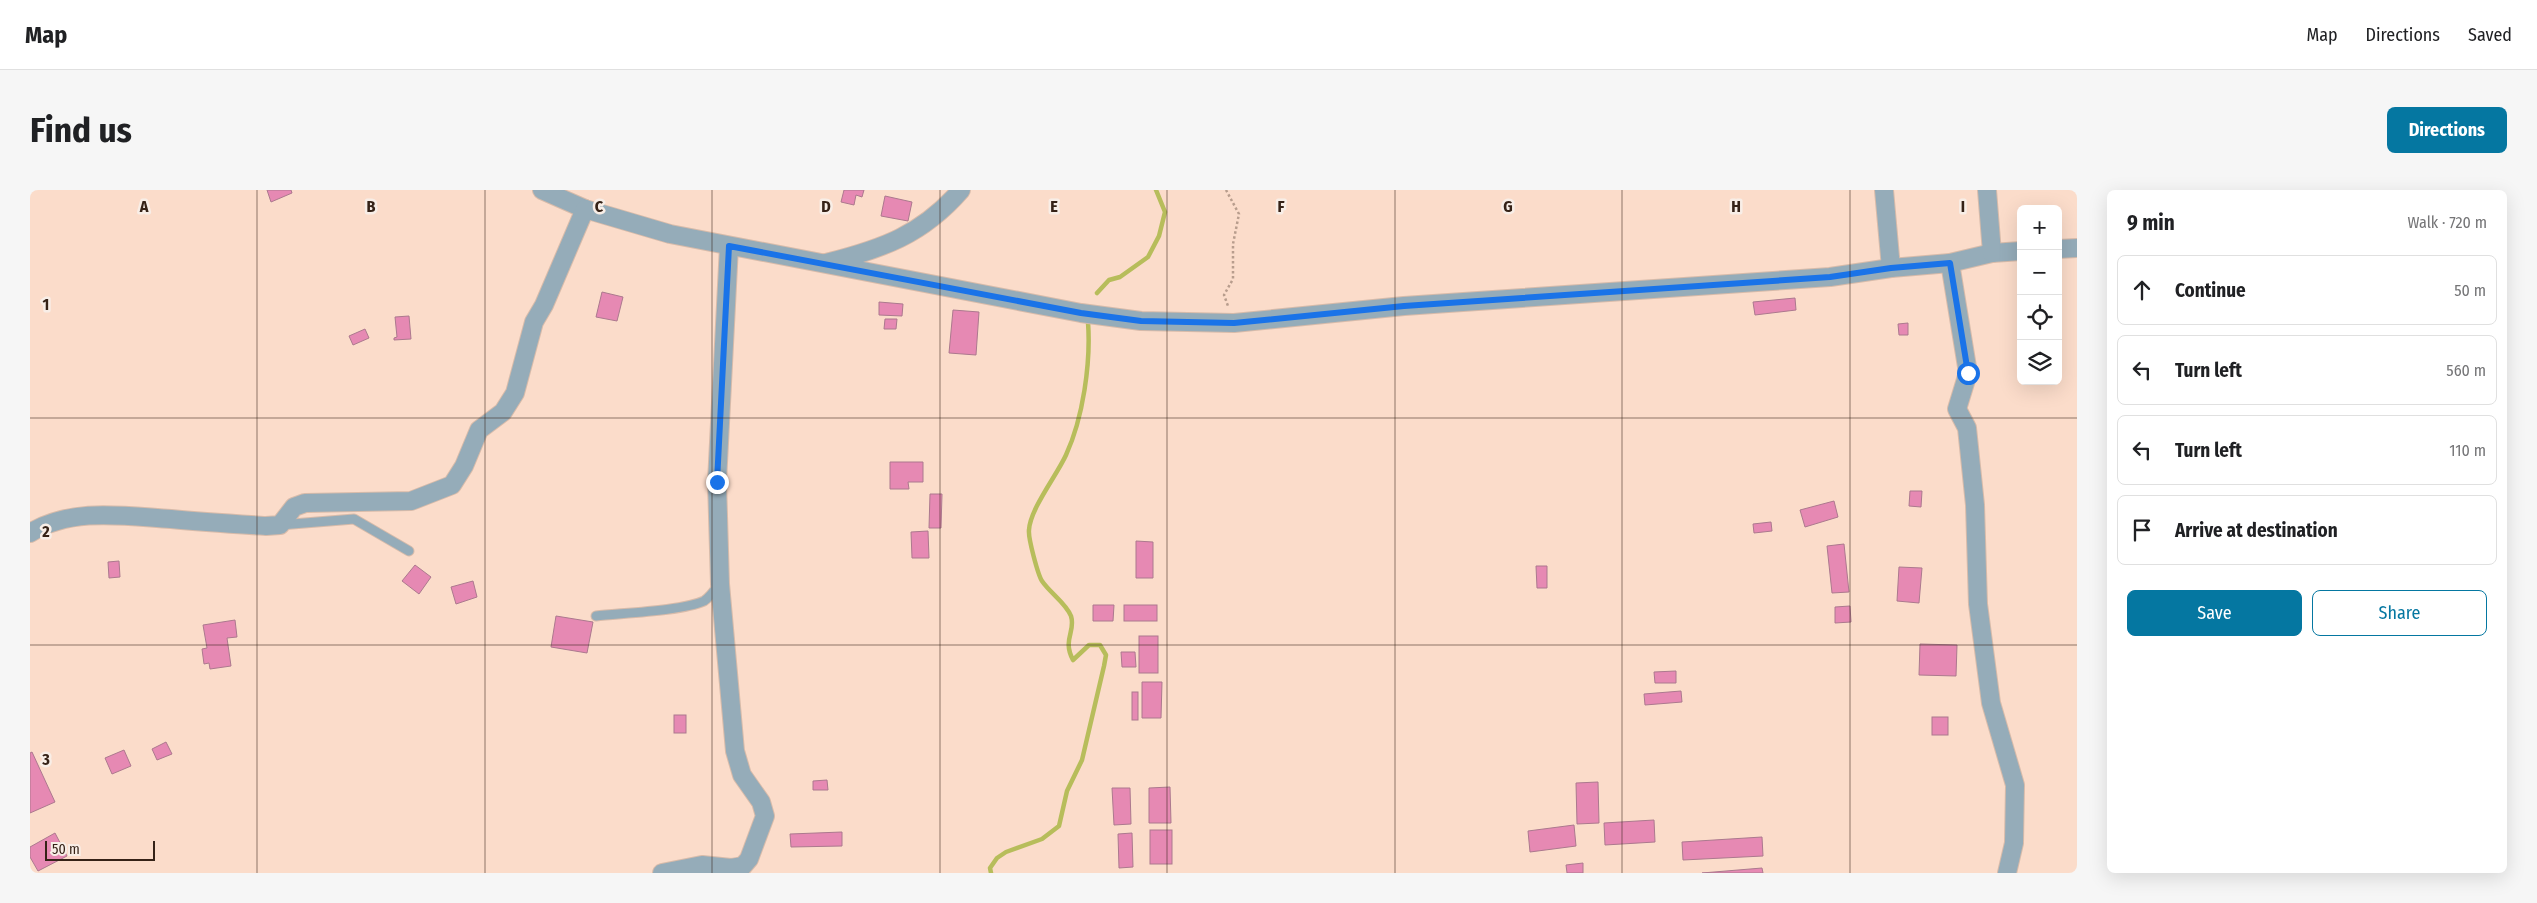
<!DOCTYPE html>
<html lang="en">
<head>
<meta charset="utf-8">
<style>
  :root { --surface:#fff; --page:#f6f6f6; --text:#202124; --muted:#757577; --line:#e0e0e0; --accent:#0577a1 }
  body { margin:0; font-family:"Fira Sans Condensed",sans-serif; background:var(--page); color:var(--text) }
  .controls { position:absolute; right:15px; top:15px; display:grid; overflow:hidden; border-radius:8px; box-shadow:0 5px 20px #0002 }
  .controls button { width:45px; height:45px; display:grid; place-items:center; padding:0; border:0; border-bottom:1px solid var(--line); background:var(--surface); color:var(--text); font:25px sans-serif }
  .scale { position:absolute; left:15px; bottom:12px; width:110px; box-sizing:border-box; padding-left:5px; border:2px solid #352217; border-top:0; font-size:14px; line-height:18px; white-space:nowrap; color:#352217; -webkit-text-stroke:4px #f8eee7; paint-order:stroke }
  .stop { position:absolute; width:15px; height:15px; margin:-11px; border:4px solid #1a73e8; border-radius:50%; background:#fff }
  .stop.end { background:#1a73e8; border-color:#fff; box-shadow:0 1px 5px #0008 }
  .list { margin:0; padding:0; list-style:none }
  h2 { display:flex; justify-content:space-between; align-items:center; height:65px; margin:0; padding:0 20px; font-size:21px }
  h2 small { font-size:16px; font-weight:400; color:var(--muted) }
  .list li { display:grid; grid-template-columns:32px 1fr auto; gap:15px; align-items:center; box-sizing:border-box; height:70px; margin:0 10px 10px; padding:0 10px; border:1px solid var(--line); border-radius:8px }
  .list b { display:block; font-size:19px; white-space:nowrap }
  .list em { font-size:16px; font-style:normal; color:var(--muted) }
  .actions { display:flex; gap:10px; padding:15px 20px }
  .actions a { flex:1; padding:11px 0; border:1px solid var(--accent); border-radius:8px; text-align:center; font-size:18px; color:var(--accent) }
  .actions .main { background:var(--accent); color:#fff }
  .icon { flex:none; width:28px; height:28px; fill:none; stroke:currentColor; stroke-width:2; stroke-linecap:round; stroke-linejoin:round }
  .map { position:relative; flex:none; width:2047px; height:683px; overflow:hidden; border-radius:8px }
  header { display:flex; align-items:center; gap:30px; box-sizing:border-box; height:70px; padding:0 25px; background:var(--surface); border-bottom:1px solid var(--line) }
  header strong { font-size:24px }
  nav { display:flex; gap:28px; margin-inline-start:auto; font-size:18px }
  .intro { display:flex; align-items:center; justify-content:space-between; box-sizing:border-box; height:120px; padding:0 30px }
  h1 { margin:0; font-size:35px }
  .button { padding:12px 22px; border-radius:8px; background:var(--accent); color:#fff; font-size:18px; font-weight:700 }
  main { display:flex; gap:30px; padding:0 30px }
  aside { flex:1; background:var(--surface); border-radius:8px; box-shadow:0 5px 20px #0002 }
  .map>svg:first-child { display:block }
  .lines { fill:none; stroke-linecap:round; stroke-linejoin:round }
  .stream { stroke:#b7bd5b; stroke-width:4.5 }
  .building { fill:#e689b3; stroke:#ac798e }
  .service-casing { stroke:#d7bbaa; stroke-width:11 }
  .minor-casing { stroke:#d7bbaa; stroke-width:20 }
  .path { stroke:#b89d8d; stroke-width:2.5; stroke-dasharray:2.5 2.5; stroke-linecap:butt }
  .service { stroke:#95acb9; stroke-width:9 }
  .minor { stroke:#95acb9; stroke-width:18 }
  .route { stroke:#1a73e8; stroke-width:6 }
  .grid { fill:none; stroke:#352217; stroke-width:1; stroke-opacity:0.55 }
  .grid-label { font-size:16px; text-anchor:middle; font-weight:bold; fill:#352217; stroke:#f8eee7; stroke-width:5; stroke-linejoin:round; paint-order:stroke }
</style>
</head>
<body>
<header>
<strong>Map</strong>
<nav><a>Map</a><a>Directions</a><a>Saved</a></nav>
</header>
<div class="intro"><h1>Find us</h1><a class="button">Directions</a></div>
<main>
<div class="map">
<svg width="2047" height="683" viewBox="0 0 2047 683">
  <rect width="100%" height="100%" fill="#fbdcca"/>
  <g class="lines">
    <g class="stream">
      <polyline points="1067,103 1079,90 1090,87 1118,67 1129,46 1135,22 1126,0"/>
      <path d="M961 683 960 678 967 668 976 662 1012 649 1029 636 1037 601 1052 570 1074 476 1076 465 1070 455H1059L1043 470C1032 449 1046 442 1041 426 1036 413 1020 403 1012 391 1008 385 998 348 999 340 1000 319 1027 285 1036 265 1053 228 1061 173 1058 132"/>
    </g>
  </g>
  <g class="building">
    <polygon points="237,0 261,0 262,3 241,12"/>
    <polygon points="814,0 834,0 832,7 826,5 824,15 811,12"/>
    <polygon points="855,6 882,12 878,31 851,26"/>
    <polygon points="572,102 593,107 587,131 566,127"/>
    <polygon points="1765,108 1766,120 1725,125 1723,112"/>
    <polygon points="849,112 873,114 872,126 849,125"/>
    <polygon points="923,120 949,122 946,165 919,163"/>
    <polygon points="379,126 381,149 364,150 364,148 367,147 365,127"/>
    <polygon points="855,129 867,129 866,139 854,139"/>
    <polygon points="1878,133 1878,145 1869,145 1868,134"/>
    <polygon points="335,139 339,148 323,155 319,146"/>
    <polygon points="860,272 893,272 893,292 878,292 879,299 860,299"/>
    <polygon points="1880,301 1892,301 1891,317 1879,316"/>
    <polygon points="900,304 912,304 911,338 899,338"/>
    <polygon points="1804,311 1808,327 1775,337 1770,320"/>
    <polygon points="1741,332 1742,341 1724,343 1723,334"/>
    <polygon points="898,341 899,368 882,368 881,342"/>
    <polygon points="1106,351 1123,352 1123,388 1106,388"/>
    <polygon points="1814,354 1819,402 1802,403 1797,356"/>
    <polygon points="89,371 90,387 79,388 78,372"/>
    <polygon points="385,375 401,387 389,404 372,391"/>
    <polygon points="1506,376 1517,376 1517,398 1507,398"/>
    <polygon points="1869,377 1892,378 1889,413 1867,411"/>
    <polygon points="443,391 447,407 426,414 421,397"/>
    <polygon points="1063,415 1084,415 1083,431 1063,431"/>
    <rect x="1094" y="415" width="33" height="16"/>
    <polygon points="1820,416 1821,432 1805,433 1805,417"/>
    <polygon points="526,426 563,432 557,463 521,457"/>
    <polygon points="205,430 207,447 197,448 201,476 180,479 179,473 174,474 172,459 177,458 173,435"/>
    <rect x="1109" y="446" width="19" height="37"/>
    <polygon points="1890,454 1927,455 1926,486 1889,485"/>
    <polygon points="1091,462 1105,462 1106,477 1092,477"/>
    <polygon points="1646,481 1646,493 1625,493 1624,482"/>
    <polygon points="1112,492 1132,492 1131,528 1112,528"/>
    <polygon points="1651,501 1652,512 1615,515 1614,504"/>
    <rect x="1102" y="502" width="6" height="28"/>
    <rect x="644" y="525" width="12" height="18"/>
    <rect x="1902" y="527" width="16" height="18"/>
    <polygon points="136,552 142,564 127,570 122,559"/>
    <polygon points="94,560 101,576 82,584 75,568"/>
    <polygon points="2,562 25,612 0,623 0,563"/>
    <polygon points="797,590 798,600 783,600 783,591"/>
    <polygon points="1568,592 1569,633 1547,634 1546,593"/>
    <polygon points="1140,597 1141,633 1119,633 1119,598"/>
    <polygon points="1082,598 1100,598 1101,634 1084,635"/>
    <polygon points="1624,630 1625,652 1575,655 1574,633"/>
    <polygon points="1544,635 1546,656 1500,662 1498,641"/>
    <rect x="1120" y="640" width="22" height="34"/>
    <polygon points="812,642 812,656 761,657 760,644"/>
    <polygon points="25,643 37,666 8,681 0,667 0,657"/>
    <polygon points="1102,643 1103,677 1089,678 1088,644"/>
    <polygon points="1732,647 1733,666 1653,670 1652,652"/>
    <polygon points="1553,673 1553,683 1537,683 1536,675"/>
    <polygon points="1732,678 1733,683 1672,683"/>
  </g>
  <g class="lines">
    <defs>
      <g id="service">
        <polyline points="250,335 324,329 379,361"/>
        <path d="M566 426C592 423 652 421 674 411 680 407 685 400 689 394"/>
      </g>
      <g id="minor">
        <polyline points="512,0 555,19 640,44 1051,123 1111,131 1204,133 1374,116 1800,87 1861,78 1920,73 1962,63 1991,61"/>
        <polyline points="1854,0 1861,78"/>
        <polyline points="1957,0 1962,63"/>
        <polyline points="2028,59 2047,58"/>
        <path d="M796 73C852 59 892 45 931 0"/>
        <polyline points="1920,73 1938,183 1927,219 1937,238 1945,315 1948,414 1961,513 1985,595 1984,653 1977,683"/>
        <path d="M0 343C42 317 94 326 141 329 173 332 205 334 236 336L250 335 264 317 275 313 381 311 422 295 434 276 449 240 473 222 485 203 504 132 514 115 555 19"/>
        <polyline points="632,683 672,675 701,678 713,676 719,669 735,626 731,612 712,585 705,561 690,394 687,292 699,56"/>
      </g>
    </defs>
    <use href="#service" class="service-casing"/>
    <use href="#minor" class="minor-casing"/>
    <polyline class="path" points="1196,0 1209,24 1203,54 1203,89 1194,105 1198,116"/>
    <use href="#service" class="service"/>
    <use href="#minor" class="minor"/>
  </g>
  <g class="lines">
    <polyline class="route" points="687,292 699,56 1051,123 1111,131 1204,133 1374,116 1800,87 1861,78 1920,73 1938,183"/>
  </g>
  <path class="grid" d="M227 0V683M455 0V683M682 0V683M910 0V683M1137 0V683M1365 0V683M1592 0V683M1820 0V683M0 228H2047M0 455H2047"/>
  <g class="grid-label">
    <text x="114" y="22">A</text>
    <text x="341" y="22">B</text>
    <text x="569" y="22">C</text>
    <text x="796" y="22">D</text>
    <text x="1024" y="22">E</text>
    <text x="1251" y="22">F</text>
    <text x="1478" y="22">G</text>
    <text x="1706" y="22">H</text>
    <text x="1933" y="22">I</text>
    <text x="16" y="120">1</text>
    <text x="16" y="347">2</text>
    <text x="16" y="575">3</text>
  </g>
</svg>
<div class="controls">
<button>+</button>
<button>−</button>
<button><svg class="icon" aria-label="locate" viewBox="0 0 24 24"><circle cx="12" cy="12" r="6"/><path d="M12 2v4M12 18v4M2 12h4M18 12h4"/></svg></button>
<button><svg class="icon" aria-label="layers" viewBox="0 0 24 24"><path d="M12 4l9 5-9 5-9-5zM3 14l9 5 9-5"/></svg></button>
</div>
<div class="scale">50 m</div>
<div class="stop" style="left:1938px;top:183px"></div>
<div class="stop end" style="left:687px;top:292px"></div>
</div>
<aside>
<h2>9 min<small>Walk · 720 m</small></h2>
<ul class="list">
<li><svg class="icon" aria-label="ahead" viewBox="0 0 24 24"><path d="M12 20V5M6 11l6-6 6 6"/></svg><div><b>Continue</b></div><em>50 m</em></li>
<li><svg class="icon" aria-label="left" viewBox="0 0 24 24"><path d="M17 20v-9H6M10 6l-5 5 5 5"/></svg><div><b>Turn left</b></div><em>560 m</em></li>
<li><svg class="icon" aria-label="left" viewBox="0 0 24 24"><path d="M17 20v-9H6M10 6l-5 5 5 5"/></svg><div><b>Turn left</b></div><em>110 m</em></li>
<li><svg class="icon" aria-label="arrive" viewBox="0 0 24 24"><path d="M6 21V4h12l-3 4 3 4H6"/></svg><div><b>Arrive at destination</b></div></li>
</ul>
<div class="actions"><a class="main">Save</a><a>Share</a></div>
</aside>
</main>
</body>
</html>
